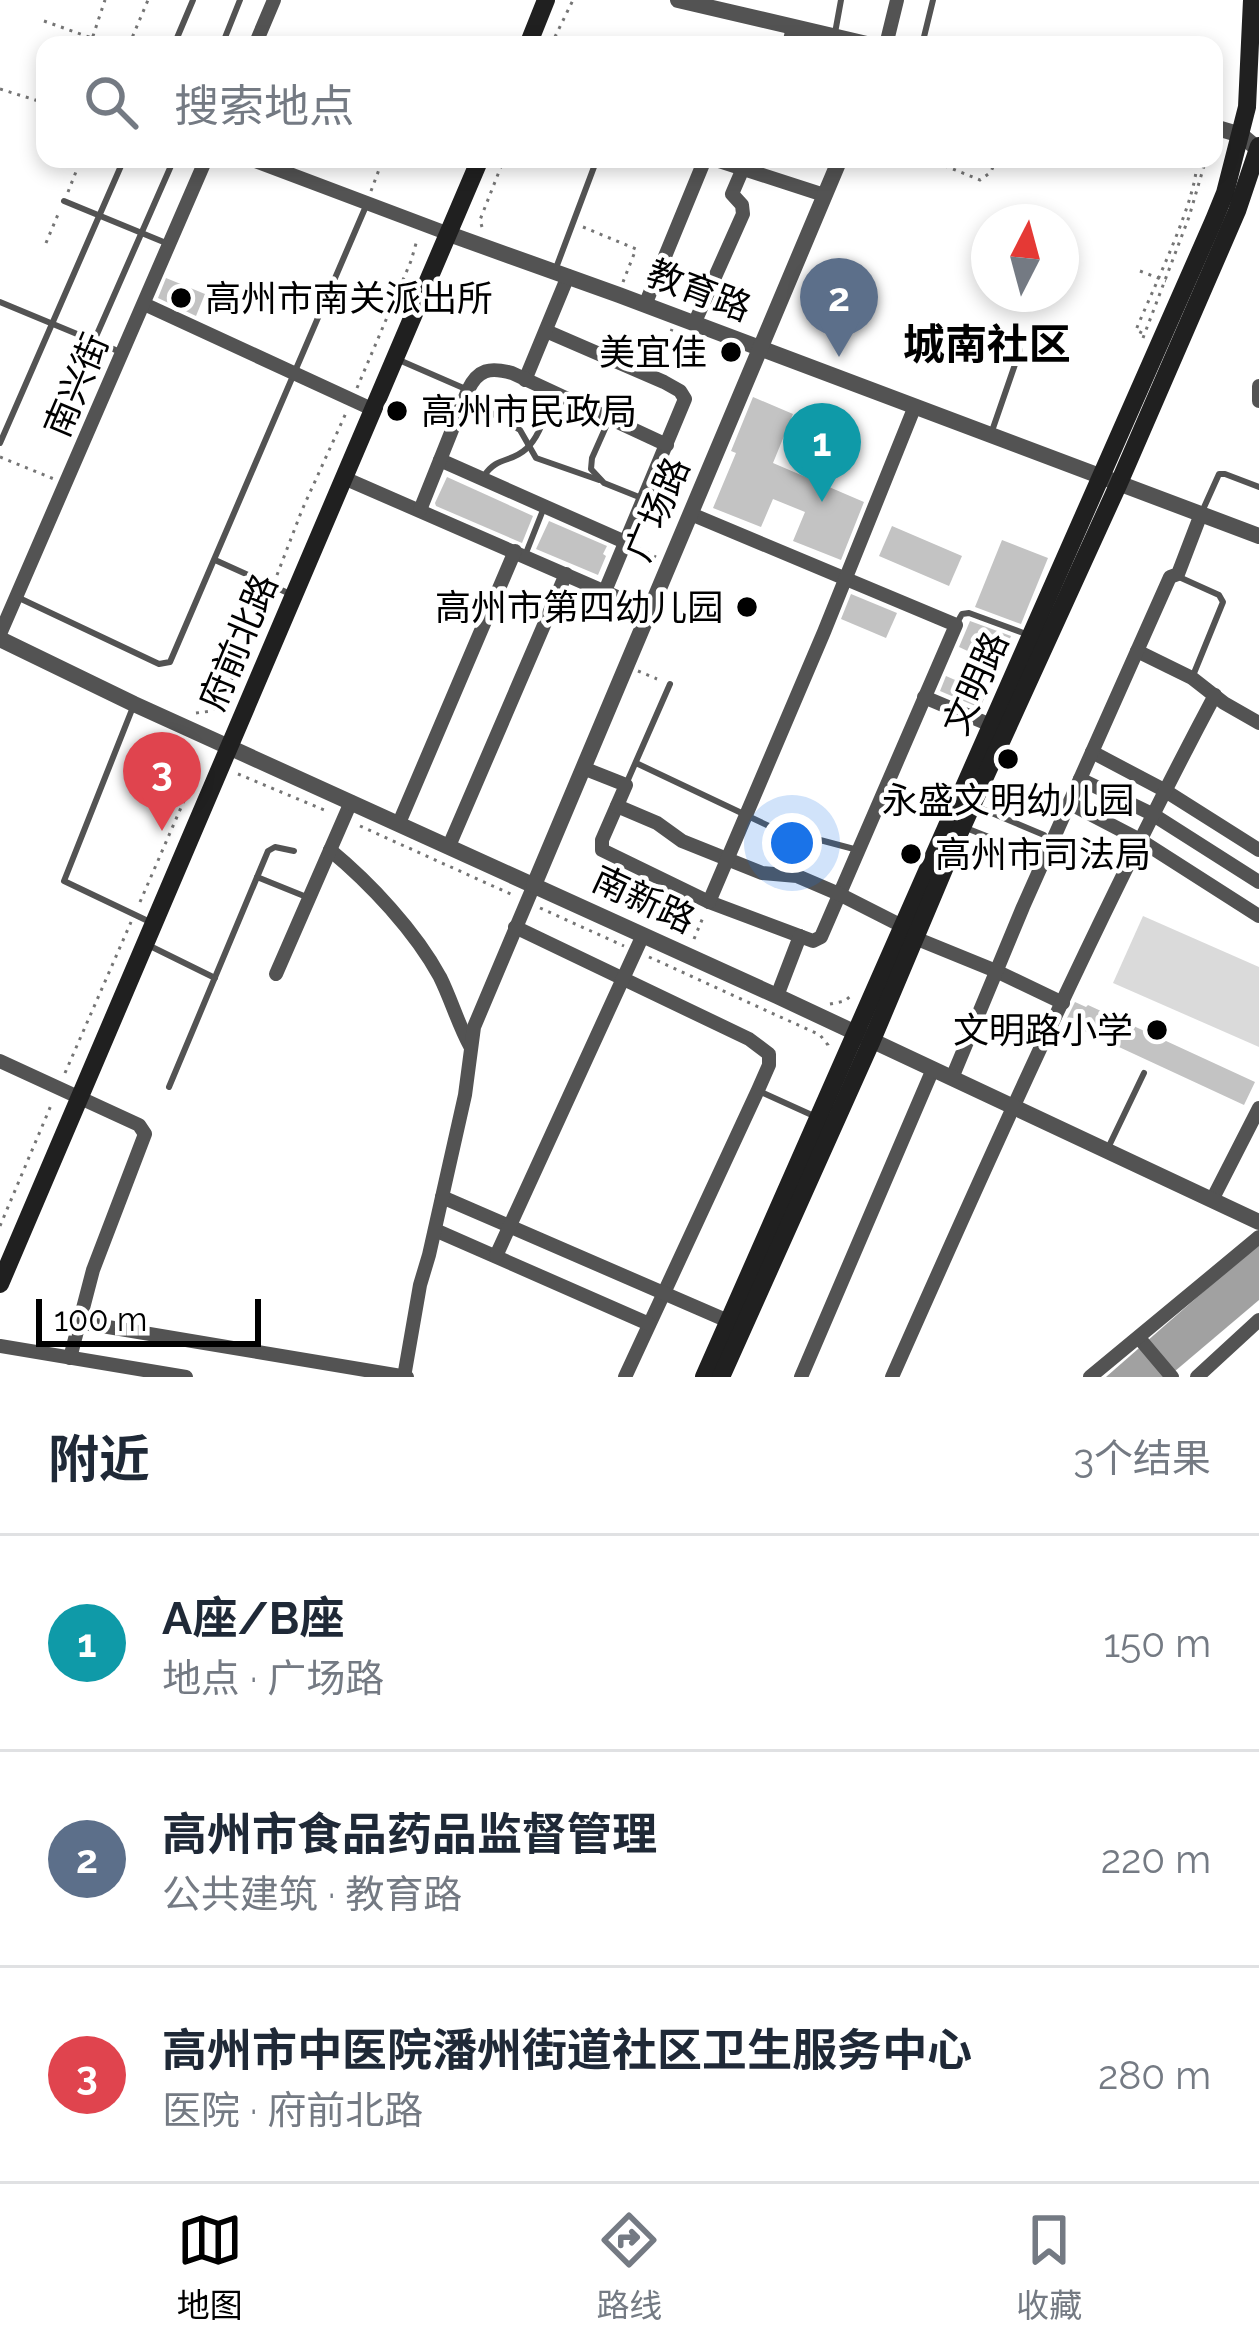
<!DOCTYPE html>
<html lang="zh">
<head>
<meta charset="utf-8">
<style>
  :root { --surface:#fff; --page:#f2f2f3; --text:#1f2937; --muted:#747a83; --line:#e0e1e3; --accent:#000 }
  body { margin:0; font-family:Raleway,"Noto Sans SC",sans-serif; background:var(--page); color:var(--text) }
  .compass { position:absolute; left:971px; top:204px; width:108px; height:108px; border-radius:50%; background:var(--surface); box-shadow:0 6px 18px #0003; rotate:6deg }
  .scale { position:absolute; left:36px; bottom:30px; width:225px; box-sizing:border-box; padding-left:12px; border:6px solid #000; border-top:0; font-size:33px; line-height:42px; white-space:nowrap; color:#000; -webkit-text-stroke:9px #fff; paint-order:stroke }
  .you { position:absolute; left:792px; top:843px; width:42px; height:42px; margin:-30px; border:9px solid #fff; border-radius:50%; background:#1a73e8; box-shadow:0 0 0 18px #1a73e833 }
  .badge { display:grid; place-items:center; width:78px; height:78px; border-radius:50%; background:var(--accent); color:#fff; font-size:39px; font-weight:700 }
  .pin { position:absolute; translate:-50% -99px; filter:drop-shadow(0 3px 6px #0008) }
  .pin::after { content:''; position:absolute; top:63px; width:42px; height:36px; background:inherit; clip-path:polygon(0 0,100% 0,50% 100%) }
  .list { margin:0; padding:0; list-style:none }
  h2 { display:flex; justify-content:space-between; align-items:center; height:156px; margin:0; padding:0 48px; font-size:51px }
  h2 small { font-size:39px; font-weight:400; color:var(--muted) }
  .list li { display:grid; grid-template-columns:78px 1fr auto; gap:36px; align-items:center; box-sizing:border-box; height:216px; padding:0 48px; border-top:3px solid var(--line) }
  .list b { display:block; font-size:45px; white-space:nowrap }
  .list p { margin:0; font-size:39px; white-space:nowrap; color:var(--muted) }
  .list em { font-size:39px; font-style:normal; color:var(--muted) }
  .icon { flex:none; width:66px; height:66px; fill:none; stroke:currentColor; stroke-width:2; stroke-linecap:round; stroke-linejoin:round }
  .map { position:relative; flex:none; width:1259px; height:1377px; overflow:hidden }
  .search { position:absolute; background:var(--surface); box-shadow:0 6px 18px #0003; left:36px; right:36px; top:36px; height:132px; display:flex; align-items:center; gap:30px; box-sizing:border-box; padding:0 42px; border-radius:24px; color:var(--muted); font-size:45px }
  .sheet { height:804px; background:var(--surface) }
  nav { display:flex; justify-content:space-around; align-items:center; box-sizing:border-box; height:168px; border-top:3px solid var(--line); background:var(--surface); font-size:33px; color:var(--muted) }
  nav a { display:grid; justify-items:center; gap:6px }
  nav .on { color:var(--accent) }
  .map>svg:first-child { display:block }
  .green { fill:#dadada }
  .water { fill:#a1a1a1 }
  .building { fill:#c3c3c3 }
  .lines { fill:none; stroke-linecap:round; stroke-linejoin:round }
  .path { stroke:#757575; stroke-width:3; stroke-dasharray:3 6; stroke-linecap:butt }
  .service { stroke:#535353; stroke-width:6 }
  .minor { stroke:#535353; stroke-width:14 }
  .tertiary { stroke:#535353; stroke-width:16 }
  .secondary { stroke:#202020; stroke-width:18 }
  .poi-dot { fill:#000; stroke:#fff; stroke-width:4.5 }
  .labels { text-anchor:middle; stroke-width:9; stroke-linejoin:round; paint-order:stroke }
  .street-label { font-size:36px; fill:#000; stroke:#fff }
  .poi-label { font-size:36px; fill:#000; stroke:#fff; text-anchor:start }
  .quarter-label { font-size:42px; font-weight:bold; fill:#000; stroke:#fff }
</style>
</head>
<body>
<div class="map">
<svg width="1259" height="1377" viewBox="0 0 1259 1377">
  <rect width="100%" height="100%" fill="#fff"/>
  <polygon class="green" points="1143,916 1259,967 1259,1047 1113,983"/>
  <polygon class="water" points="1259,1243 1259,1300 1168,1377 1106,1377"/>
  <g class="building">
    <polygon points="166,278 205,294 196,316 158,298"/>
    <polygon points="753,397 793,414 773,463 864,502 841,560 793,541 805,512 773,499 761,527 713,508 736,453 731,451"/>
    <polygon points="447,477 533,516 522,543 436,506 435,503"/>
    <polygon points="549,521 607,546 603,554 606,556 598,575 536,549"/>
    <polygon points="892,526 962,556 949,586 879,556"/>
    <polygon points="1002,540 1048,558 1021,624 975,607"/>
    <polygon points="851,594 897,613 886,638 841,619"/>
    <polygon points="970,621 1011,636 980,708 940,691 946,676 962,683 974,654 959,647"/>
    <polygon points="1075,1002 1086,1007 1088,1005 1255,1082 1244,1105 1065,1022"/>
  </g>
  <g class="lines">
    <g class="path">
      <polyline points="44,21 89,37 86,45"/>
      <polyline points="90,45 105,0"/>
      <polyline points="129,45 148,0"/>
      <polyline points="551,45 573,0"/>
      <polyline points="0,89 45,103"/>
      <polyline points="364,159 379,165"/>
      <polyline points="928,159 980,180 991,172 996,159"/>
      <polyline points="371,191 383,159"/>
      <polyline points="68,192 81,159"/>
      <polyline points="482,227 480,220 504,159"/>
      <polyline points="583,227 636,249 623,282"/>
      <polyline points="46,243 59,212"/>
      <polyline points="1140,271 1166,281"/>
      <path d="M1142 333 1136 330C1150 295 1202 190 1196 159"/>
      <polyline points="1143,338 1189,217 1206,159"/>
      <polyline points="659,365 672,329"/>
      <polyline points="357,388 411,261 417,240"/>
      <polyline points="0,457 54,479"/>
      <polyline points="657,503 677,509"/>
      <polyline points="638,548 656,557"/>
      <polyline points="277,575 302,510 346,413"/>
      <polyline points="638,671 657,679"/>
      <polyline points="196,713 212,711 220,705 270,596"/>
      <polyline points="238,774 329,812"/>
      <polyline points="360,826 515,896"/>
      <polyline points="140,902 193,780 192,756 185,746"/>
      <polyline points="540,908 624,946"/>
      <polyline points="694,939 704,915"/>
      <polyline points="649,957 820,1035 828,1045 829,1051"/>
      <polyline points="830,1004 845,1001 853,994"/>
      <polyline points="65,1073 131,922"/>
      <polyline points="0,1226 52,1103"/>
    </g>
    <g class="service">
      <polyline points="835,33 841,0"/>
      <polyline points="174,45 193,0"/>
      <polyline points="222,45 240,0"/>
      <polyline points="922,45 933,0"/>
      <polyline points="64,201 166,243"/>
      <polyline points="556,268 597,159"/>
      <polyline points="0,302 118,351"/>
      <polyline points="94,341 174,159"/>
      <polyline points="399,360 468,390"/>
      <polyline points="468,399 520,430 536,458 599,480"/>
      <polyline points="608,422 592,458 591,469 604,483 644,499"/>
      <polyline points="992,431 1020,350"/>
      <polyline points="0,443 124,159"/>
      <path d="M484 476C497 456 511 463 526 449 540 437 546 412 553 395"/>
      <polyline points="1201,514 1219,474 1225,474 1259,487"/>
      <polyline points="526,553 543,510"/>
      <polyline points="215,560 288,593"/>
      <polyline points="1179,577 1219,595 1223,602 1192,678"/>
      <polyline points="17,597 159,664 170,662 366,206"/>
      <polyline points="958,621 962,614 969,613 1026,634"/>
      <polyline points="133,707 64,881 148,921"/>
      <polyline points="636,763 771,827 854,849"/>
      <polyline points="627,782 670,684"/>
      <polyline points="975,806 1044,835"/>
      <polyline points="966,828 1042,858"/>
      <polyline points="257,877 309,898"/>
      <polyline points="148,945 215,978"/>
      <polyline points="169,1087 268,851 275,847 294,851"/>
      <polyline points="761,1092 814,1116"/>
      <polyline points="1108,1148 1144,1073"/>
    </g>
    <g class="minor">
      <polyline points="255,45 274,0"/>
      <polyline points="789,45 793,27"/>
      <polyline points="886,45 897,0"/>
      <polyline points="250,159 449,234"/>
      <polyline points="713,159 824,195"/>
      <polyline points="144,304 374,410"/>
      <polyline points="645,305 705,159"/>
      <polyline points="694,324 743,214 742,205 732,194 747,159"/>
      <polyline points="546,331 664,382 680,391 685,399 605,591"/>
      <polyline points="525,380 568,276"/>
      <polyline points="1259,386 1259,401"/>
      <polyline points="440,460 625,542"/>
      <polyline points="344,478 649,611"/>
      <path d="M420 510 468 390C478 369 490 367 512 373L667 445"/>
      <polyline points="0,634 206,159"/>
      <polyline points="1137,651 1192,678 1224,703 1259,723"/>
      <polyline points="924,697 993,726"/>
      <polyline points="1092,752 1164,790 1259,850"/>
      <polyline points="583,768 626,785 602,840 602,850 709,902 813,941 821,937 956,625 691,514"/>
      <polyline points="1080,779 1152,814 1259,882"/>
      <polyline points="1069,803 1140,840 1259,916"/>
      <polyline points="617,806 657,823 682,841 762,873 797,876 839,894 902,926"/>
      <polyline points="399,823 515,551"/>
      <polyline points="449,846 566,574"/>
      <path d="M330 850C370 883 415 931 440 977 451 999 458 1024 470 1046"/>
      <polyline points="709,902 824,632 915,406"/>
      <polyline points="515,927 749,1039 769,1054 769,1065 758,1090 625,1377"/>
      <polyline points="915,938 996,971 1063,1003"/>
      <polyline points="276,974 351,802"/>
      <polyline points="777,996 800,936"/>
      <polyline points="0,1061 139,1125 145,1134 93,1270 70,1358"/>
      <polyline points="952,1078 1023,907 1170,577 1178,574 1201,514"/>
      <polyline points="442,1197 728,1321"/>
      <polyline points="1212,1200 1259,1108"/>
      <polyline points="435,1230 649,1324"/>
      <polyline points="496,1256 643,935"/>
      <polyline points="78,1322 407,1377"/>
      <polyline points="1139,1338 1172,1377"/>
      <polyline points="0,1346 186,1377"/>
      <polyline points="404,1377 420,1285 429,1255 465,1095 474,1027 534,885"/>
      <polyline points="801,1377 933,1069"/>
      <path d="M892 1377C994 1147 1097 917 1215 695"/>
      <polyline points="1090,1377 1259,1237"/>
      <polyline points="1197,1377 1259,1320"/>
    </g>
    <g class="tertiary">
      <polyline points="678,0 871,45"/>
      <polyline points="1214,127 1241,135 1259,150"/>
      <polyline points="449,234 619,295 1259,536"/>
      <polyline points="0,639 134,704 777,996 1259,1222"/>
      <polyline points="534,885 840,159"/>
    </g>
    <g class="secondary">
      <polyline points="528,45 546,0"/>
      <polyline points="0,1284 480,159"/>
      <polyline points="704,1377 1214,220 1225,193 1247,107 1252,0"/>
      <polyline points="721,1377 872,1040 958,836 1119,483 1237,211 1259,146"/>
    </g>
  </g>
  <g class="poi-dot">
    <circle cx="181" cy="298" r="12"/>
    <circle cx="731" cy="352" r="12"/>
    <circle cx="397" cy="411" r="12"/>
    <circle cx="747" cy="607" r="12"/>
    <circle cx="1008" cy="759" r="12"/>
    <circle cx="911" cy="854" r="12"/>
    <circle cx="1157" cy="1030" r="12"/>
  </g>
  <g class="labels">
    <g class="street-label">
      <text transform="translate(699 290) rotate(21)" y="13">教育路</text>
      <text transform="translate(76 385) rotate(-67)" y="13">南兴街</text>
      <text transform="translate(657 509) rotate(-67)" y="13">广场路</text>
      <text transform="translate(238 642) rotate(-67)" y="13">府前北路</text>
      <text transform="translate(975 683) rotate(-66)" y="13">文明路</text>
      <text transform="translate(644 899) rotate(25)" y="13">南新路</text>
    </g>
    <g class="poi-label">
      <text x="205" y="311">高州市南关派出所</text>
      <text x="707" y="365" text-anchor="end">美宜佳</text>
      <text x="421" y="424">高州市民政局</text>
      <text x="723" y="620" text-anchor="end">高州市第四幼儿园</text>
      <text x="1008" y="813" text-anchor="middle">永盛文明幼儿园</text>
      <text x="935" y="867">高州市司法局</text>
      <text x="1133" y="1043" text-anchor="end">文明路小学</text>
    </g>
    <g class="quarter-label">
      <text x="987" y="359">城南社区</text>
    </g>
  </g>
</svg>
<svg class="compass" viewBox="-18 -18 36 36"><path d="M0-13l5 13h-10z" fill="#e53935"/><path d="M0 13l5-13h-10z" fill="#747a83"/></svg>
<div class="scale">100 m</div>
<div class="you"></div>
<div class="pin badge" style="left:822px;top:502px;background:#0f9aa8">1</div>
<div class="pin badge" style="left:839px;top:357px;background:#5c6f8a">2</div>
<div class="pin badge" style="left:162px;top:831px;background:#e0444e">3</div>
<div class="search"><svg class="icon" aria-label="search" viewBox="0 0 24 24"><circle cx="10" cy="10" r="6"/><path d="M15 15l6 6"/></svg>搜索地点</div>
</div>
<section class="sheet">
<h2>附近<small>3个结果</small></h2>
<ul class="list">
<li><span class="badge" style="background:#0f9aa8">1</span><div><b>A座/B座</b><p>地点 · 广场路</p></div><em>150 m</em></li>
<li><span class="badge" style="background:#5c6f8a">2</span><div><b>高州市食品药品监督管理</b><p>公共建筑 · 教育路</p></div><em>220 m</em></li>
<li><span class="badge" style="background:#e0444e">3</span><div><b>高州市中医院潘州街道社区卫生服务中心</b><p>医院 · 府前北路</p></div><em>280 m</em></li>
</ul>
</section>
<nav>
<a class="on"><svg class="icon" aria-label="map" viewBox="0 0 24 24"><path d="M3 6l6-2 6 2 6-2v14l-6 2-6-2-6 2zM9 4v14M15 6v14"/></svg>地图</a>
<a><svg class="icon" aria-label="directions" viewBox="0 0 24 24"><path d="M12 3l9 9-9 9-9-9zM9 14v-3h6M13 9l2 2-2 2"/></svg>路线</a>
<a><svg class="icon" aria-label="saved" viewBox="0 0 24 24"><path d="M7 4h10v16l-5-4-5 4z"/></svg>收藏</a>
</nav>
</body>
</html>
